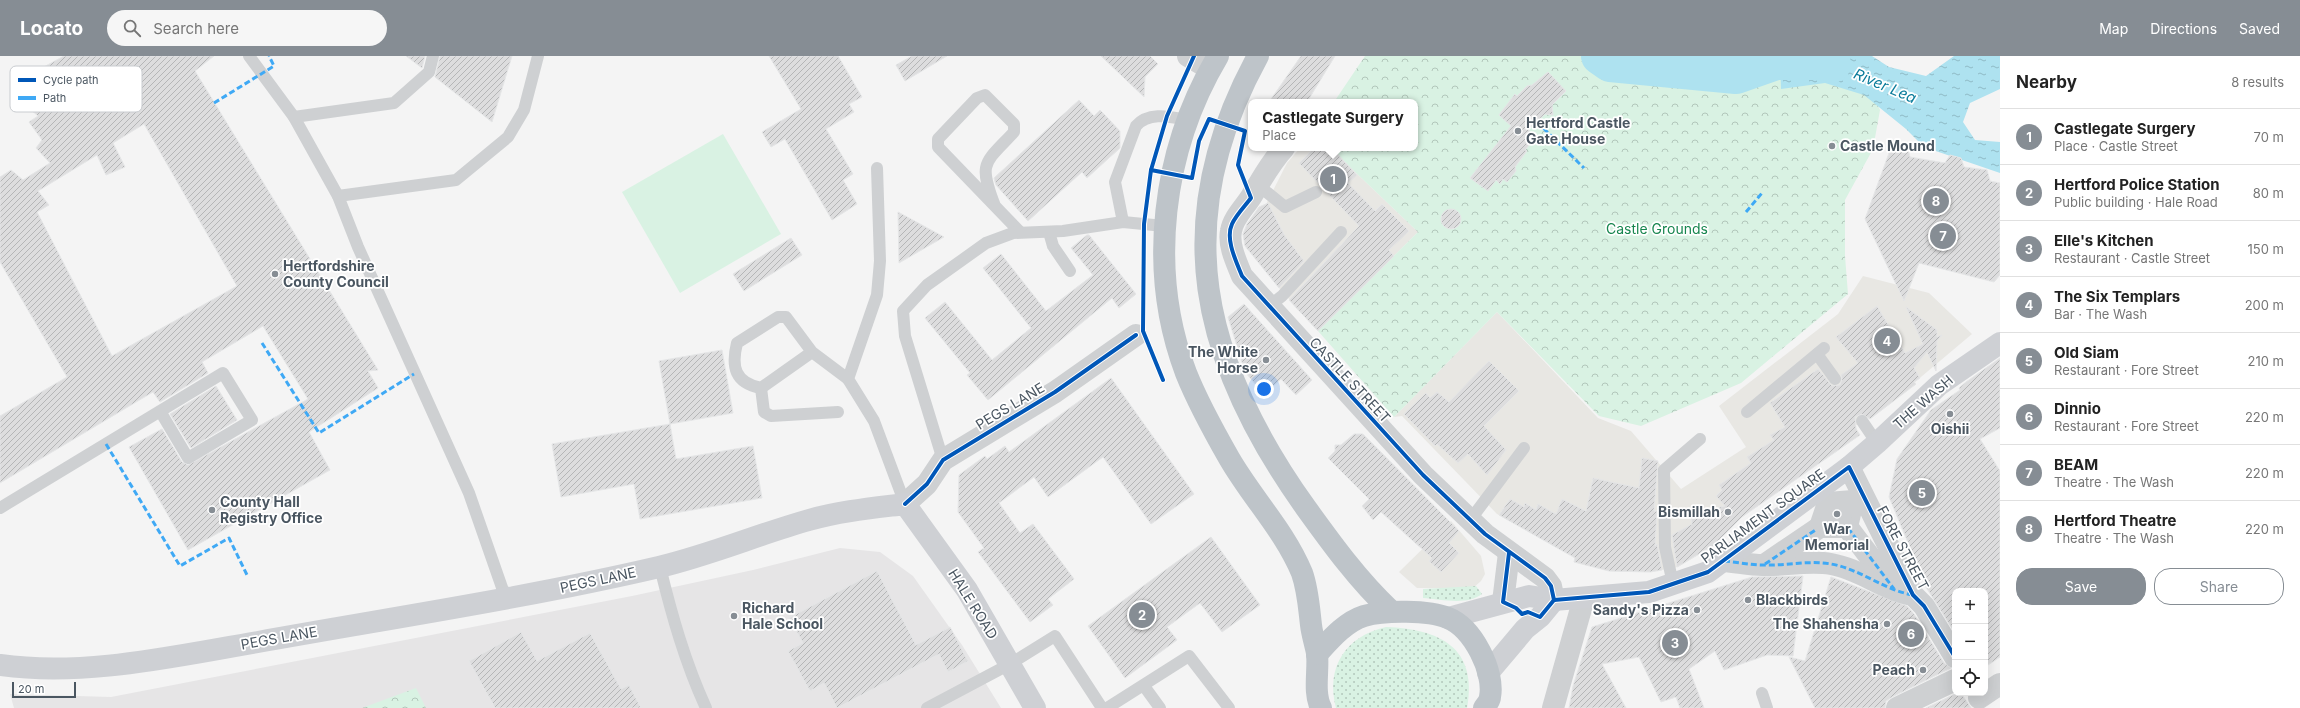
<!DOCTYPE html>
<html lang="en">
<head>
<meta charset="utf-8">
<style>
  :root { --surface:#fff; --page:#f6f6f6; --text:#222; --muted:#767676; --line:#e0e0e0; --accent:#868d94 }
  body { margin:0; font-family:Inter,sans-serif; background:var(--page); color:var(--text) }
  .controls { position:absolute; right:12px; bottom:12px; display:grid; overflow:hidden; border-radius:8px; box-shadow:0 4px 16px #0002 }
  .controls button { width:36px; height:36px; display:grid; place-items:center; padding:0; border:0; border-bottom:1px solid var(--line); background:var(--surface); color:var(--text); font:20px sans-serif }
  .scale { position:absolute; left:12px; bottom:10px; width:64px; box-sizing:border-box; padding-left:4px; border:2px solid #4a5661; border-top:0; font-size:11px; line-height:14px; white-space:nowrap; color:#4a5661; -webkit-text-stroke:3px #fff; paint-order:stroke }
  .you { position:absolute; left:1264px; top:333px; width:14px; height:14px; margin:-10px; border:3px solid #fff; border-radius:50%; background:#1a73e8; box-shadow:0 0 0 6px #1a73e833 }
  .badge { display:grid; place-items:center; width:26px; height:26px; border-radius:50%; background:var(--accent); color:#fff; font-size:13px; font-weight:700 }
  .pin { position:absolute; translate:-50% -50%; border:2px solid #fff; box-shadow:0 1px 4px #0006 }
  .popup { position:absolute; left:1248px; top:43px; width:170px; height:52px; box-sizing:border-box; display:grid; place-content:center; border-radius:8px; background:var(--surface); filter:drop-shadow(0 1px 3px #0005); font-size:13px; white-space:nowrap; color:var(--muted) }
  .popup b { font-size:15px; color:var(--text) }
  .popup::after { content:''; position:absolute; left:50%; top:100%; margin-left:-8px; border:8px solid transparent; border-top-color:var(--surface) }
  .list { margin:0; padding:0; list-style:none }
  h2 { display:flex; justify-content:space-between; align-items:center; height:52px; margin:0; padding:0 16px; font-size:17px }
  h2 small { font-size:13px; font-weight:400; color:var(--muted) }
  .list li { display:grid; grid-template-columns:26px 1fr auto; gap:12px; align-items:center; box-sizing:border-box; height:56px; padding:0 16px; border-top:1px solid var(--line) }
  .list b { display:block; font-size:15px; white-space:nowrap }
  .list p { margin:0; font-size:13px; white-space:nowrap; color:var(--muted) }
  .list em { font-size:13px; font-style:normal; color:var(--muted) }
  .actions { display:flex; gap:8px; padding:12px 16px }
  .actions a { flex:1; padding:9px 0; border:1px solid var(--accent); border-radius:16px; text-align:center; font-size:14px; color:var(--accent) }
  .actions .main { background:var(--accent); color:#fff }
  .icon { flex:none; width:22px; height:22px; fill:none; stroke:currentColor; stroke-width:2; stroke-linecap:round; stroke-linejoin:round }
  .map { position:relative; flex:none; width:2000px; height:652px; overflow:hidden }
  header { display:flex; align-items:center; gap:24px; box-sizing:border-box; height:56px; padding:0 20px; background:var(--accent); color:#fff }
  header strong { font-size:19px }
  nav { display:flex; gap:22px; margin-inline-start:auto; font-size:14px }
  .search { width:280px; height:36px; background:var(--page); display:flex; align-items:center; gap:10px; box-sizing:border-box; padding:0 14px; border-radius:22px; color:var(--muted); font-size:15px }
  main { display:flex }
  aside { flex:1; background:var(--surface) }
  .map>svg:first-child { display:block }
  .commercial { fill:#e8e7e3 }
  .education { fill:#e6e5e6 }
  .grass { fill:url(#grass-dots) }
  .park { fill:url(#park-crowns) }
  .pitch { fill:#d9f2e3 }
  .water { fill:url(#water-ripples) }
  .lines { fill:none; stroke-linecap:round; stroke-linejoin:round }
  .river { stroke:#aee2f0; stroke-width:38 }
  .building { fill:url(#building-hatch); stroke:#e5e6e7; fill-rule:evenodd }
  .lane { stroke:#ced0d2; stroke-width:12 }
  .street { stroke:#ced0d2; stroke-width:22 }
  .secondary { stroke:#ced0d4; stroke-width:22 }
  .highway { stroke:#bec4c9; stroke-width:22 }
  .quiet { stroke:#3fa9f5; stroke-width:3; stroke-dasharray:6 3; stroke-linecap:butt }
  .cycleway-casing { stroke:#fff; stroke-width:6 }
  .cycleway { stroke:#0057b8; stroke-width:4 }
  .poi-dot { fill:#868d94; stroke:#fff; stroke-width:1.5 }
  .labels { text-anchor:middle; stroke-width:3.5; stroke-linejoin:round; paint-order:stroke }
  .poi-label { font-size:14px; font-weight:bold; fill:#4a5661; stroke:#fff; text-anchor:start }
  .park-label { font-size:14px; fill:#17864f; stroke:#fff }
  .street-label { font-size:14px; fill:#4a5661; stroke:#fff }
  .water-label { font-size:15px; font-style:italic; fill:#0c7c9b; stroke:#fff }
  .key { fill:#fff; stroke:#c9ccd0; stroke-width:1 }
  .key-label { font-size:11px; fill:#4a5661 }
</style>
</head>
<body>
<header>
<strong>Locato</strong>
<div class="search"><svg class="icon" aria-label="search" viewBox="0 0 24 24"><circle cx="10" cy="10" r="6"/><path d="M15 15l6 6"/></svg>Search here</div>
<nav><a>Map</a><a>Directions</a><a>Saved</a></nav>
</header>
<main>
<div class="map">
<svg width="2000" height="652" viewBox="0 0 2000 652">
  <defs>
    <pattern id="grass-dots" width="8" height="8" patternUnits="userSpaceOnUse"><rect width="8" height="8" fill="#d9f2e3"/><path d="M2 2h.1M6 6h.1" fill="none" stroke="#b2c7bb" stroke-width="1.8" stroke-linecap="round"/></pattern>
    <pattern id="park-crowns" width="20" height="18" patternUnits="userSpaceOnUse"><rect width="20" height="18" fill="#d9f2e3"/><path d="M2 6a3 3 0 1 1 6 0M12 15a3 3 0 1 1 6 0" fill="none" stroke="#b2c7bb"/></pattern>
    <pattern id="water-ripples" width="26" height="14" patternUnits="userSpaceOnUse"><rect width="26" height="14" fill="#aee2f0"/><path d="M2 4q2-2 4 0t4 0M15 11q2-2 4 0t4 0" fill="none" stroke="#90bac6"/></pattern>
    <pattern id="building-hatch" width="6" height="6" patternUnits="userSpaceOnUse"><rect width="6" height="6" fill="#ddddde"/><path d="M-1 1l2-2M0 6l6-6M5 7l2-2" fill="none" stroke="#b5b6b7"/></pattern>
  </defs>
  <rect width="100%" height="100%" fill="#f4f4f4"/>
  <g class="commercial">
    <polygon points="1300,92 1330,92 1418,176 1318,275 1279,232 1254,172 1287,107"/>
    <polygon points="1863,220 1929,237 1972,278 1915,326 1916,328 1855,370 1860,379 1741,461 1710,492 1678,511 1650,516 1609,515 1574,506 1575,501 1497,458 1402,360 1394,361 1497,256 1598,362 1631,375 1681,433 1746,391 1719,350 1838,258"/>
    <polygon points="1451,465 1481,500 1485,518 1481,525 1473,532 1417,532 1399,516"/>
  </g>
  <polygon class="education" points="840,492 880,496 913,520 962,589 1001,652 14,652 10,638 111,641 632,540 753,514"/>
  <g class="grass">
    <path d="M1476 530 1482 538C1467 550 1440 543 1423 542V533Z"/>
    <path d="M1386 571C1439 573 1478 591 1467 652H1336C1325 611 1346 580 1386 571Z"/>
  </g>
  <g class="park">
    <polygon points="1365,0 1855,0 1880,54 1873,93 1845,144 1845,200 1848,238 1741,327 1641,370 1599,360 1497,256 1394,361 1318,275 1418,176 1330,92 1415,92 1415,46 1334,46"/>
    <polygon points="416,632 426,652 362,652"/>
  </g>
  <polygon class="pitch" points="723,78 781,178 680,237 622,136"/>
  <polygon class="water" points="1780,0 1872,0 1889,11 1926,20 1954,0 2000,0 2000,33 1970,47 1963,66 1975,84 2000,86 2000,117 1924,91 1906,73 1864,39 1825,27 1781,33"/>
  <g class="lines">
    <polyline class="river" points="1600,0 1610,7 1736,19 1776,5 1826,5 1832,8"/>
  </g>
  <g class="building">
    <path d="M64 0H214L195 15 378 314 368 315 378 332 309 376 330 414 188 494 129 391 162 373 182 406 188 409 308 343 263 270 202 306 208 317 160 346 153 336 0 427V360L67 321 0 206V121L11 114 23 124 50 107 36 92 42 84 29 66 38 60 21 45 47 28 40 13ZM144 68 237 230 112 300 37 156 49 149 38 135 97 99 106 119 125 111 113 87Z"/>
    <polygon points="406,0 425,0 422,12"/>
    <polygon points="440,0 512,0 492,66 435,21"/>
    <polygon points="769,0 838,0 862,41 849,48 854,56 826,73 853,118 843,124 857,148 832,164 785,83 771,91 762,76 801,53"/>
    <polygon points="912,0 947,0 905,25 896,9"/>
    <polygon points="1101,0 1150,0 1158,8 1145,21 1144,41"/>
    <polygon points="1301,0 1335,0 1307,46 1269,46"/>
    <polygon points="1548,16 1566,35 1552,49 1553,59 1545,58 1529,73 1530,88 1525,94 1527,95 1515,111 1516,115 1507,126 1503,123 1500,128 1496,124 1488,135 1470,122 1511,70 1499,59 1515,38 1517,40 1527,30 1532,29"/>
    <polygon points="1079,44 1094,60 1100,54 1120,75 1120,92 1087,122 1082,116 1028,165 996,129 994,122"/>
    <polygon points="1893,86 1907,89 1910,101 1945,107 1950,99 1961,102 1964,111 1987,114 1990,125 2000,127 2000,219 1994,226 1919,207 1904,245 1865,163"/>
    <polygon points="1314,92 1332,92 1357,119 1348,127 1375,155 1382,148 1409,175 1389,194 1394,200 1318,275 1289,244 1359,170 1299,107"/>
    <polygon points="1268,147 1285,180 1304,205 1279,232 1245,190 1243,178 1247,168 1259,151"/>
    <circle cx="1451" cy="163" r="10"/>
    <polygon points="898,156 944,181 899,207"/>
    <polygon points="1087,179 1089,179 1136,238 1119,252 1112,242 988,344 967,319 970,317 925,262 945,246 992,304 1031,272 983,212 1001,198 1046,255 1093,219 1071,192"/>
    <polygon points="791,182 802,199 744,235 733,218"/>
    <polygon points="1244,248 1312,324 1296,339 1281,323 1264,338 1245,316 1228,261"/>
    <polygon points="1877,250 1905,297 1923,288 1906,251 1937,274 1937,281 1942,279 1937,285 1936,315 1927,296 1914,312 1920,322 1914,326 1916,328 1870,363 1862,358 1855,361 1856,373 1860,379 1742,461 1714,489 1677,511 1672,479 1692,468 1690,457 1725,450 1716,440 1722,434 1719,429 1751,407 1747,401 1774,384 1770,379 1785,371 1770,347 1818,313 1832,330 1840,329 1842,323 1841,319 1858,307 1836,281"/>
    <polygon points="722,294 733,357 670,368 659,305"/>
    <polygon points="2000,302 2000,372 1980,383 2000,415 2000,601 1985,611 1985,535 1955,535 1955,577 1924,528 1925,527 1889,441 1897,403 1931,354 1960,334 1959,332 1966,326"/>
    <polygon points="1489,305 1519,335 1484,370 1506,394 1487,419 1468,398 1458,407 1437,388 1435,390 1404,358 1426,337 1430,342 1437,336 1449,346"/>
    <polygon points="1111,322 1194,438 1151,468 1103,401 1048,441 1034,421 999,447 1020,477 1033,468 1074,523 1048,543 1053,549 1030,566 978,496 984,492 958,456 959,419 985,400 987,403 1005,390 1009,396"/>
    <polygon points="216,330 237,364 191,392 170,358"/>
    <polygon points="670,368 676,403 753,390 762,442 640,463 634,428 561,441 552,388"/>
    <polygon points="1354,378 1363,378 1459,475 1449,487 1459,497 1441,516 1429,505 1432,502 1381,456 1373,464 1362,450 1369,443 1328,402 1335,395 1335,389 1341,389"/>
    <polygon points="1642,402 1658,405 1654,455 1657,455 1655,490 1657,488 1662,514 1650,516 1609,515 1574,506 1575,502 1499,459 1510,443 1524,451 1525,447 1536,454 1538,448 1556,458 1562,443 1586,455 1593,422 1639,432"/>
    <polygon points="1211,481 1260,549 1222,576 1200,547 1167,571 1177,584 1125,622 1088,570"/>
    <polygon points="877,515 916,589 950,571 968,605 948,616 939,598 837,652 824,627 810,635 788,595 803,587 789,562"/>
    <polygon points="1803,520 1793,600 1767,599 1724,614 1715,595 1689,613 1704,652 1680,652 1676,641 1661,646 1639,601 1602,608 1626,652 1569,652 1573,630 1592,571 1752,521"/>
    <polygon points="1831,521 1907,550 1914,558 1944,607 1951,612 1892,641 1886,645 1885,652 1815,652 1789,601 1805,605"/>
    <polygon points="521,576 537,605 590,577 621,633 629,629 641,652 495,652 469,605"/>
    <polygon points="1957,637 1961,637 1971,652 1926,652"/>
  </g>
  <g class="lines">
    <g class="lane">
      <polyline points="249,0 294,61 338,140 358,191 469,437 506,543"/>
      <polyline points="294,61 394,47 429,16 433,0"/>
      <polyline points="877,112 880,205 877,239 848,323 874,365 905,448"/>
      <polyline points="1258,129 1285,151 1316,136"/>
      <polyline points="338,140 456,124 508,81 524,54 538,0"/>
      <path d="M995 150C978 106 984 108 1014 76V68L985 39 977 42 938 83V91L1020 176"/>
      <path d="M1123 166 1115 126 1136 70C1149 55 1171 61 1188 64"/>
      <polyline points="1049,176 1053,190 1070,215"/>
      <polyline points="1268,251 1282,240 1341,176"/>
      <path d="M812 296 786 261H778L737 287C731 311 735 327 761 332L812 296 848 323"/>
      <polyline points="1817,298 1835,323"/>
      <polyline points="761,332 764,356 771,360 838,356"/>
      <polyline points="1747,356 1824,292"/>
      <polyline points="1862,365 1877,387"/>
      <polyline points="943,404 905,280 903,255 927,229 986,187 1013,177 1063,175 1123,166 1164,170"/>
      <path d="M0 452C74 407 148 362 223 317L252 364 188 402 160 355"/>
      <polyline points="1471,463 1524,392"/>
      <path d="M660 511C672 560 685 606 706 652"/>
      <polyline points="1673,528 1665,491 1664,414 1700,383"/>
      <polyline points="1144,630 1160,652"/>
      <polyline points="1762,637 1767,652"/>
      <polyline points="927,652 1010,608 1055,580 1102,652"/>
      <polyline points="1107,652 1189,600 1229,652"/>
    </g>
    <g class="street">
      <polyline points="1188,0 1210,13"/>
      <path d="M1284 92C1270 107 1262 123 1251 141 1244 152 1233 162 1231 175 1228 190 1237 207 1242 220L1423 419 1485 478 1545 522 1551 530 1554 544"/>
      <polyline points="1849,411 1913,539 1924,550 1955,601"/>
      <polygon points="1853,445 1847,471 1820,471 1828,447"/>
      <polyline points="905,448 927,428 943,404 1055,336 1136,279"/>
      <polyline points="1848,472 1892,530"/>
      <path d="M1724 505C1737 506 1750 509 1763 509 1786 510 1808 504 1831 508 1860 513 1884 534 1913 539"/>
      <polyline points="1764,509 1817,473"/>
      <polyline points="1503,546 1509,497"/>
      <polyline points="1979,642 2000,628"/>
      <polyline points="1553,652 1584,542"/>
      <polyline points="1897,652 1955,624"/>
    </g>
    <g class="secondary">
      <polyline points="1448,562 1529,540 1554,544 1649,536 1708,516 1849,411 1877,387 1939,329 2000,287"/>
      <path d="M0 609C85 621 174 600 258 586 391 562 526 542 659 511 710 499 759 478 809 464 841 455 873 452 905 448L967 534 1035 652"/>
      <polyline points="1488,617 1525,573 1540,561 1554,544"/>
    </g>
    <g class="highway">
      <path d="M1218 0C1162 94 1147 214 1186 317 1198 347 1213 374 1229 402 1252 442 1284 474 1302 517 1308 534 1309 552 1311 569 1312 578 1315 587 1317 597 1319 614 1313 636 1321 652"/>
      <path d="M1258 0C1167 166 1201 305 1306 452 1332 488 1358 524 1391 555"/>
      <path d="M1317 598C1330 584 1345 566 1364 560 1384 554 1429 554 1448 562 1473 572 1495 616 1490 641 1490 645 1486 649 1484 652"/>
    </g>
    <g class="quiet">
      <polyline points="214,47 274,10 269,0"/>
      <polyline points="1537,66 1584,112"/>
      <polyline points="1746,156 1762,137"/>
      <polyline points="262,287 319,377 414,318"/>
      <polyline points="106,388 180,510 229,482 248,521"/>
      <polyline points="1848,472 1894,533"/>
      <path d="M1724 505C1737 506 1750 509 1763 509 1786 510 1808 504 1831 508 1860 513 1884 534 1913 539"/>
      <polyline points="1765,508 1817,473"/>
    </g>
    <defs>
      <g id="cycleway">
        <path d="M1194 0 1167 60 1151 114 1192 122 1199 85 1209 63 1245 75 1238 109 1251 142C1245 150 1236 159 1232 168 1225 183 1236 205 1242 220L1423 419 1485 478 1545 522 1551 530 1554 544"/>
        <polyline points="1151,114 1144,168 1143,275 1163,324"/>
        <polyline points="905,448 927,428 943,404 1055,336 1136,279"/>
        <polyline points="1509,497 1503,546 1516,552 1522,558 1528,556 1540,561 1554,544"/>
        <polyline points="1554,544 1649,536 1708,516 1849,411 1913,539 1924,550 1955,601"/>
      </g>
    </defs>
    <use href="#cycleway" class="cycleway-casing"/>
    <use href="#cycleway" class="cycleway"/>
  </g>
  <g class="poi-dot">
    <circle cx="1518" cy="75" r="4"/>
    <circle cx="1832" cy="90" r="4"/>
    <circle cx="275" cy="218" r="4"/>
    <circle cx="1266" cy="304" r="4"/>
    <circle cx="1950" cy="358" r="4"/>
    <circle cx="212" cy="454" r="4"/>
    <circle cx="1728" cy="456" r="4"/>
    <circle cx="1837" cy="458" r="4"/>
    <circle cx="1748" cy="544" r="4"/>
    <circle cx="1697" cy="554" r="4"/>
    <circle cx="734" cy="560" r="4"/>
    <circle cx="1887" cy="568" r="4"/>
    <circle cx="1923" cy="614" r="4"/>
  </g>
  <g class="labels">
    <g class="poi-label">
      <text x="1526" y="72">Hertford Castle<tspan x="1526" dy="16">Gate House</tspan></text>
      <text x="1840" y="95">Castle Mound</text>
      <text x="283" y="215">Hertfordshire<tspan x="283" dy="16">County Council</tspan></text>
      <text x="1258" y="301" text-anchor="end">The White<tspan x="1258" dy="16">Horse</tspan></text>
      <text x="1950" y="378" text-anchor="middle">Oishii</text>
      <text x="220" y="451">County Hall<tspan x="220" dy="16">Registry Office</tspan></text>
      <text x="1720" y="461" text-anchor="end">Bismillah</text>
      <text x="1837" y="478" text-anchor="middle">War<tspan x="1837" dy="16">Memorial</tspan></text>
      <text x="1756" y="549">Blackbirds</text>
      <text x="742" y="557">Richard<tspan x="742" dy="16">Hale School</tspan></text>
      <text x="1689" y="559" text-anchor="end">Sandy's Pizza</text>
      <text x="1879" y="573" text-anchor="end">The Shahensha</text>
      <text x="1915" y="619" text-anchor="end">Peach</text>
    </g>
    <g class="park-label">
      <text x="1657" y="178">Castle Grounds</text>
    </g>
    <g class="street-label">
      <text transform="translate(1350 324) rotate(47)" y="5">CASTLE STREET</text>
      <text transform="translate(1923 346) rotate(-41)" y="5">THE WASH</text>
      <text transform="translate(1010 350) rotate(-31)" y="5">PEGS LANE</text>
      <text transform="translate(1763 460) rotate(-36)" y="5">PARLIAMENT SQUARE</text>
      <text transform="translate(1903 492) rotate(62)" y="5">FORE STREET</text>
      <text transform="translate(598 524) rotate(-12)" y="5">PEGS LANE</text>
      <text transform="translate(973 548) rotate(58)" y="5">HALE ROAD</text>
      <text transform="translate(279 582) rotate(-10)" y="5">PEGS LANE</text>
    </g>
    <g class="water-label">
      <text transform="translate(1885 30) rotate(23)" y="5">River Lea</text>
    </g>
  </g>
  <rect x="10" y="10" width="132" height="46" rx="6" class="key"/>
  <rect x="18" y="22" width="18" height="4" fill="#0057b8"/>
  <rect x="18" y="40" width="18" height="4" fill="#3fa9f5"/>
  <g class="key-label">
    <text x="43" y="28">Cycle path</text>
    <text x="43" y="46">Path</text>
  </g>
</svg>
<div class="controls">
<button>+</button>
<button>−</button>
<button><svg class="icon" aria-label="locate" viewBox="0 0 24 24"><circle cx="12" cy="12" r="6"/><path d="M12 2v4M12 18v4M2 12h4M18 12h4"/></svg></button>
</div>
<div class="scale">20 m</div>
<div class="you"></div>
<div class="pin badge" style="left:1333px;top:123px">1</div>
<div class="popup"><b>Castlegate Surgery</b>Place</div>
<div class="pin badge" style="left:1142px;top:559px">2</div>
<div class="pin badge" style="left:1675px;top:587px">3</div>
<div class="pin badge" style="left:1887px;top:285px">4</div>
<div class="pin badge" style="left:1922px;top:437px">5</div>
<div class="pin badge" style="left:1911px;top:578px">6</div>
<div class="pin badge" style="left:1943px;top:180px">7</div>
<div class="pin badge" style="left:1936px;top:145px">8</div>
</div>
<aside>
<h2>Nearby<small>8 results</small></h2>
<ul class="list">
<li><span class="badge">1</span><div><b>Castlegate Surgery</b><p>Place · Castle Street</p></div><em>70 m</em></li>
<li><span class="badge">2</span><div><b>Hertford Police Station</b><p>Public building · Hale Road</p></div><em>80 m</em></li>
<li><span class="badge">3</span><div><b>Elle's Kitchen</b><p>Restaurant · Castle Street</p></div><em>150 m</em></li>
<li><span class="badge">4</span><div><b>The Six Templars</b><p>Bar · The Wash</p></div><em>200 m</em></li>
<li><span class="badge">5</span><div><b>Old Siam</b><p>Restaurant · Fore Street</p></div><em>210 m</em></li>
<li><span class="badge">6</span><div><b>Dinnio</b><p>Restaurant · Fore Street</p></div><em>220 m</em></li>
<li><span class="badge">7</span><div><b>BEAM</b><p>Theatre · The Wash</p></div><em>220 m</em></li>
<li><span class="badge">8</span><div><b>Hertford Theatre</b><p>Theatre · The Wash</p></div><em>220 m</em></li>
</ul>
<div class="actions"><a class="main">Save</a><a>Share</a></div>
</aside>
</main>
</body>
</html>
